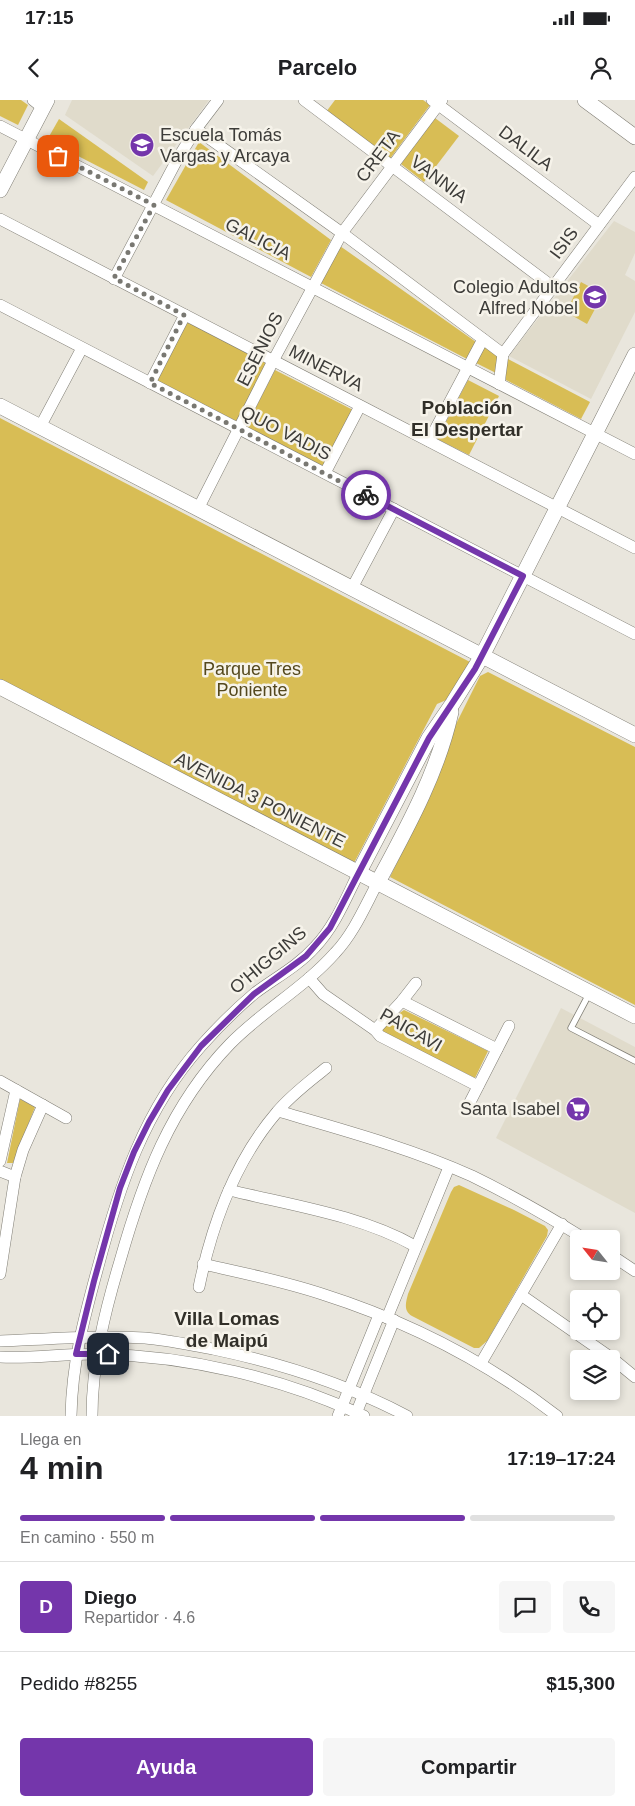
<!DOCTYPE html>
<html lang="es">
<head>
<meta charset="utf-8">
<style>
	:root { --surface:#fff; --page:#f6f6f6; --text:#202124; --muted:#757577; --line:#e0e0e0; --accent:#7436ab }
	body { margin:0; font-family:Helvetica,sans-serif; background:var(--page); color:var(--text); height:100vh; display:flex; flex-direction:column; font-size:19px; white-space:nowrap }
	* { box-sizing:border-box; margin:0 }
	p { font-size:16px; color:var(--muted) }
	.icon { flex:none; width:28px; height:28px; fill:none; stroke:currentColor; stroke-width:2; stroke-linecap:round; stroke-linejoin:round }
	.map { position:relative; height:1316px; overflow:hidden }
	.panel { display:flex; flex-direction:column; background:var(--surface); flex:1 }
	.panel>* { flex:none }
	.needle { width:32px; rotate:300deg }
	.buttons { position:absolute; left:570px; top:1130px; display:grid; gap:10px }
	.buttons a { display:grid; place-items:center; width:50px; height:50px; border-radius:5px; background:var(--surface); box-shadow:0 2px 8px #0003; font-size:25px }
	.pin { position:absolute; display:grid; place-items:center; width:42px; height:42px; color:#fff; margin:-21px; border-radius:10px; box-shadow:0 2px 8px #0006 }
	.courier { position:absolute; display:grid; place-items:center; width:50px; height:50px; margin:-25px; border:4px solid #7436ab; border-radius:50%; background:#fff; color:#222; box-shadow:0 1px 6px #0007 }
	.overview em { font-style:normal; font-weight:800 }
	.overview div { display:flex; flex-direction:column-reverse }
	.overview { display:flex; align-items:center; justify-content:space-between; height:85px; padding:0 20px }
	h1 { font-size:32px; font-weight:800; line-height:38px }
	.bar { display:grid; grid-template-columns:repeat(4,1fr); gap:8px 5px; align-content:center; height:60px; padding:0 20px }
	.bar i { height:6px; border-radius:4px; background:var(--line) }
	.bar .on { background:var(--accent) }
	.bar p { grid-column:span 4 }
	.line { display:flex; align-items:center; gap:12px; padding:0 20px; border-top:1px solid var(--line) }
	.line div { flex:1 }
	.round { display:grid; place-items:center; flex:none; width:52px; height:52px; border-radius:5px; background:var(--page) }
	.button { display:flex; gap:10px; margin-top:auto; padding:10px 20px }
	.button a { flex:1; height:58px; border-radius:5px; background:var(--accent); color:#fff; font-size:20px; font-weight:800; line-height:58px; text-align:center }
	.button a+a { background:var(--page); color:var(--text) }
	.status { display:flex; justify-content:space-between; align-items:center; height:35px; padding:0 25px; background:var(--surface); direction:ltr }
	.status svg { height:14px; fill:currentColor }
	header { display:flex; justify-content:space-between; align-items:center; height:65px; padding:0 20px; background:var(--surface); font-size:22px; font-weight:800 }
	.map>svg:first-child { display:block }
</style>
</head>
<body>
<div class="status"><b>17:15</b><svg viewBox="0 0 49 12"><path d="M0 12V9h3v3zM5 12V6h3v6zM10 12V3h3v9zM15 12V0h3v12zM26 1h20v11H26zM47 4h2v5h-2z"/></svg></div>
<header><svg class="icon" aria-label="back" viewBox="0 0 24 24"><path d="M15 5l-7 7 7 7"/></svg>Parcelo<svg class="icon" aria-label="person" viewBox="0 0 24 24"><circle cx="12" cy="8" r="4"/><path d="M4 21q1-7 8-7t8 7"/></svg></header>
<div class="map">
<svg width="635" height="1316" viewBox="0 0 635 1316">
	<rect width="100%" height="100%" fill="#e9e6dd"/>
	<g fill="#e0dbcb">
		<polygon points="72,0 209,0 153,76 65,15"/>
		<polygon points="614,121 635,132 635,153 625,175 635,181 635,212 591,299 509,256"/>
		<polygon points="561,908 635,947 635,1113 496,1038"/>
	</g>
	<g fill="#d8bd55">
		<polygon points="0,0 21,0 28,5 18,25 0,16"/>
		<polygon points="335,0 423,0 430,5 389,60 326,12"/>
		<polygon points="435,18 459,36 424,82 401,64"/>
		<polygon points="59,19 148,82 144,90 47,40"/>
		<polygon points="199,42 331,140 311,177 166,100"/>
		<polygon points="340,146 476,242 467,259 321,183"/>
		<polygon points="581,182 603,194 587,224 566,212"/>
		<polygon points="188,219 269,260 238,322 157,281"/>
		<polygon points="485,246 499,257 498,274 476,263"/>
		<polygon points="506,258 590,302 581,319 506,280"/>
		<polygon points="275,270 353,310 322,369 244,330"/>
		<polygon points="468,280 499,296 469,355 437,339"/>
		<polygon points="0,318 470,562 451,598 437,604 354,763 0,579"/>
		<polygon points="488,572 635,647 635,905 390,777 434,687 444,648 480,576"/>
		<polygon points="404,910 488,951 475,978 383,932 382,925"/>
		<polygon points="20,999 35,1007 13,1063 7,1063"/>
		<path d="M459,1085L514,1110L545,1126L548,1130L547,1136L487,1241L479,1248H474L412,1216C403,1211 406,1202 408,1194L451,1092L454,1087Z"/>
	</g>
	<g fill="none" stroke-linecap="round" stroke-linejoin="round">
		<defs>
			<polyline id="service" points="589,894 571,928 635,961"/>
			<g id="minor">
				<polyline points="33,0 43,8"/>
				<polyline points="304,0 553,187"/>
				<polyline points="432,0 599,125"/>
				<polyline points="0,26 635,354"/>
				<polyline points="196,29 342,133 503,254"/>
				<polyline points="0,119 635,448"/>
				<polyline points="114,179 178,58 196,29 218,0"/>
				<polyline points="0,205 635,534"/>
				<polyline points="503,254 635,77"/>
				<polyline points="150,283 185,215"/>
				<polyline points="499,284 503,254"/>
				<polyline points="40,327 82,248"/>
				<polyline points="429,341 483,239"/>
				<polyline points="325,373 360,306"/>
				<polyline points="198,409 273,261 342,133 442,0"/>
				<polyline points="352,488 394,409"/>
				<polyline points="309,878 323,894 375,930 380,936 478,986"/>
				<polyline points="402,901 497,949"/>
				<polyline points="375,930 402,901 416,883"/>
				<polyline points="0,981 66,1018"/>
				<polyline points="466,1010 509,926"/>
				<path d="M278,1011C343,1030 410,1048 472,1076C511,1095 548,1116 585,1139"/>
				<polyline points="0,1061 16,990"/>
				<polyline points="0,1071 15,1077"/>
				<path d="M229,1090C290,1105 360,1115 415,1146"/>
				<polyline points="611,1155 635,1171"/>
				<path d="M203,1164C243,1173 283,1181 322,1194C407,1221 486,1261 557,1316"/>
				<polyline points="0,1174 15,1077 23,1050 43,1005"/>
				<path d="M199,1187C212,1124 235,1061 277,1012C291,995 309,982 326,968"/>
				<polyline points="521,1195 613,1259 635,1277"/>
				<polyline points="387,1218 449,1067"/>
				<path d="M0,1241C48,1239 97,1235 145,1238C168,1240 190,1245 213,1249C280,1263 346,1284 407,1316"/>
				<path d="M0,1257C33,1259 66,1253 99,1254C189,1256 283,1278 364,1316"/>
				<polyline points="481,1263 562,1124"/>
				<path d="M71,1316C72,1263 84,1218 98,1167C119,1087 144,1010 201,946C217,928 236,909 255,893C275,878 298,866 315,847C335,826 346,798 359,772"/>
				<path d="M92,1316C92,1263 105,1211 120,1161C143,1080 170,1006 230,944C262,911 304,888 335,853C354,833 365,806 378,782"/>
				<polyline points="338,1316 379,1215"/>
				<polyline points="355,1316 394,1220"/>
			</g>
			<g id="tertiary">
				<polyline points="585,0 635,37"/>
				<polyline points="0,90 47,0"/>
				<polyline points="0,306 635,635"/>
				<polyline points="0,587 635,916"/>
				<polyline points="359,772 429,638 453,603 482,556 635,255"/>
				<path d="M378,782C407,728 438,672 451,612"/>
			</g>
		</defs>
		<use href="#service" stroke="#807e75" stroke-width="7"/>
		<use href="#minor" stroke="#807e75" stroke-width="12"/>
		<use href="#tertiary" stroke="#807e75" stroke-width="16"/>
		<use href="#service" stroke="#fff" stroke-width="5.5"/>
		<use href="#minor" stroke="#fff" stroke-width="11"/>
		<use href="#tertiary" stroke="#fff" stroke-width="15"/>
	</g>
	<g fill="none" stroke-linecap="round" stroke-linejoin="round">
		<polyline stroke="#797872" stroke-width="5" stroke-dasharray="0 9" points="58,56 154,105 114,178 184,215 150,283 366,395"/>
		<polyline stroke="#7436ab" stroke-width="6" points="108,1254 76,1254 94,1181 120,1088 134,1052 149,1022 168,990 201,946 254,894 306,856 330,828 429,638 475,569 523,476 366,395"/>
	</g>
	<defs>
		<symbol id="school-disc" viewBox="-11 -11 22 22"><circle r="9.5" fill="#7436ab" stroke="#f6f3ea"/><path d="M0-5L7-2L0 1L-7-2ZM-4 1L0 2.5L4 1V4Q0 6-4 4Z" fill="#fff"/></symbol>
		<symbol id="supermarket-disc" viewBox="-11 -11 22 22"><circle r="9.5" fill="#7436ab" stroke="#f6f3ea"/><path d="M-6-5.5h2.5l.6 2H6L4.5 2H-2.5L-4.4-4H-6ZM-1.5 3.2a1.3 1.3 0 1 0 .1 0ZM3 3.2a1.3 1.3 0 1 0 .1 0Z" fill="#fff"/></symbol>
	</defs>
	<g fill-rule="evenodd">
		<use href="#school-disc" x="128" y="31" width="28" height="28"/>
		<use href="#school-disc" x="581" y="183" width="28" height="28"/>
		<use href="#supermarket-disc" x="564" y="995" width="28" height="28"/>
	</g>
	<g text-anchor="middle" stroke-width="5" stroke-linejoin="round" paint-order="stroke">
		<g font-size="18" fill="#3d3c39" stroke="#f6f3ea" text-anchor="end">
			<text x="160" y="41" text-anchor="start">Escuela Tomás<tspan x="160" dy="21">Vargas y Arcaya</tspan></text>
			<text x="578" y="193">Colegio Adultos<tspan x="578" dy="21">Alfred Nobel</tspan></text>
			<text x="560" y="1015">Santa Isabel</text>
		</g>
		<g font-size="18" fill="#3d3c39" stroke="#f6f3ea">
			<text transform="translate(526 48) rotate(37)" y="6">DALILA</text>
			<text transform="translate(378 56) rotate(-53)" y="6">CRETA</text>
			<text transform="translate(439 79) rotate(37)" y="6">VANNIA</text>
			<text transform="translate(258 139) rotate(27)" y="6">GALICIA</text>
			<text transform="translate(564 143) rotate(-53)" y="6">ISIS</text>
			<text transform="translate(260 249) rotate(-63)" y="6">ESENIOS</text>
			<text transform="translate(326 268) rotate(27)" y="6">MINERVA</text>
			<text transform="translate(286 333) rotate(27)" y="6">QUO VADIS</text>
			<text transform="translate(260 700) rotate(27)" y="6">AVENIDA 3 PONIENTE</text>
			<text transform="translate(268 860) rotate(-40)" y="6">O'HIGGINS</text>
			<text transform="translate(411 930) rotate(30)" y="6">PAICAVI</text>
		</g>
		<g font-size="18" fill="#54481d" stroke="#f6f3ea">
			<text x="252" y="575">Parque Tres<tspan x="252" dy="21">Poniente</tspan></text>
		</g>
		<g font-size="19" font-weight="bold" fill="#312f28" stroke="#f6f3ea">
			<text x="467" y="314">Población<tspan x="467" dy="22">El Despertar</tspan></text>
			<text x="227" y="1225">Villa Lomas<tspan x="227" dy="22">de Maipú</tspan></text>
		</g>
	</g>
</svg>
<div class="buttons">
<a><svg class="needle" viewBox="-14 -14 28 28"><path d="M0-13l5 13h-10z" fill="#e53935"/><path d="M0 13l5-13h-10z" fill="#757577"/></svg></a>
<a><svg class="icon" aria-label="locate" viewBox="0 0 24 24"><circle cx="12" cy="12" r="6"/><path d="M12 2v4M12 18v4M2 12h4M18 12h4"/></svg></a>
<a><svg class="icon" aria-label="layers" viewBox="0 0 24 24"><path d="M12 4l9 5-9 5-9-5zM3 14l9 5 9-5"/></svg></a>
</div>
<div class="pin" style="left:58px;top:56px;background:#ea580c"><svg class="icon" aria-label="bag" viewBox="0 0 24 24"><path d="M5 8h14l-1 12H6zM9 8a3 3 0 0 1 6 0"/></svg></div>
<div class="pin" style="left:108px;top:1254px;background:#1f2937"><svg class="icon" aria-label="home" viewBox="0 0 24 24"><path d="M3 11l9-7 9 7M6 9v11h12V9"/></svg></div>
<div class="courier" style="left:366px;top:395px"><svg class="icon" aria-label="bike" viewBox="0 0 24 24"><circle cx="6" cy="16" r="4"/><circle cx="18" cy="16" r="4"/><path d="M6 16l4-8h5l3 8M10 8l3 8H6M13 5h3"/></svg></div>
</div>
<section class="panel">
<div class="overview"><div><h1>4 min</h1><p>Llega en</p></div><em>17:19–17:24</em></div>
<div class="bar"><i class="on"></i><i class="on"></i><i class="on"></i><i></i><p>En camino · 550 m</p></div>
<div class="line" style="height:90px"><b class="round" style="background:var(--accent);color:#fff">D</b><div><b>Diego</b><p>Repartidor · 4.6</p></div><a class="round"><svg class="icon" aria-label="chat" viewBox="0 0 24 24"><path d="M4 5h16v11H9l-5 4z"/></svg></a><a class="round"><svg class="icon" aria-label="phone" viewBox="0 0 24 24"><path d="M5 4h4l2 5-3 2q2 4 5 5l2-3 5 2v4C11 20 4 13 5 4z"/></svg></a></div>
<div class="line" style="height:65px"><div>Pedido #8255</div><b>$15,300</b></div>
<div class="button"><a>Ayuda</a><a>Compartir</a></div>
</section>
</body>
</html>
